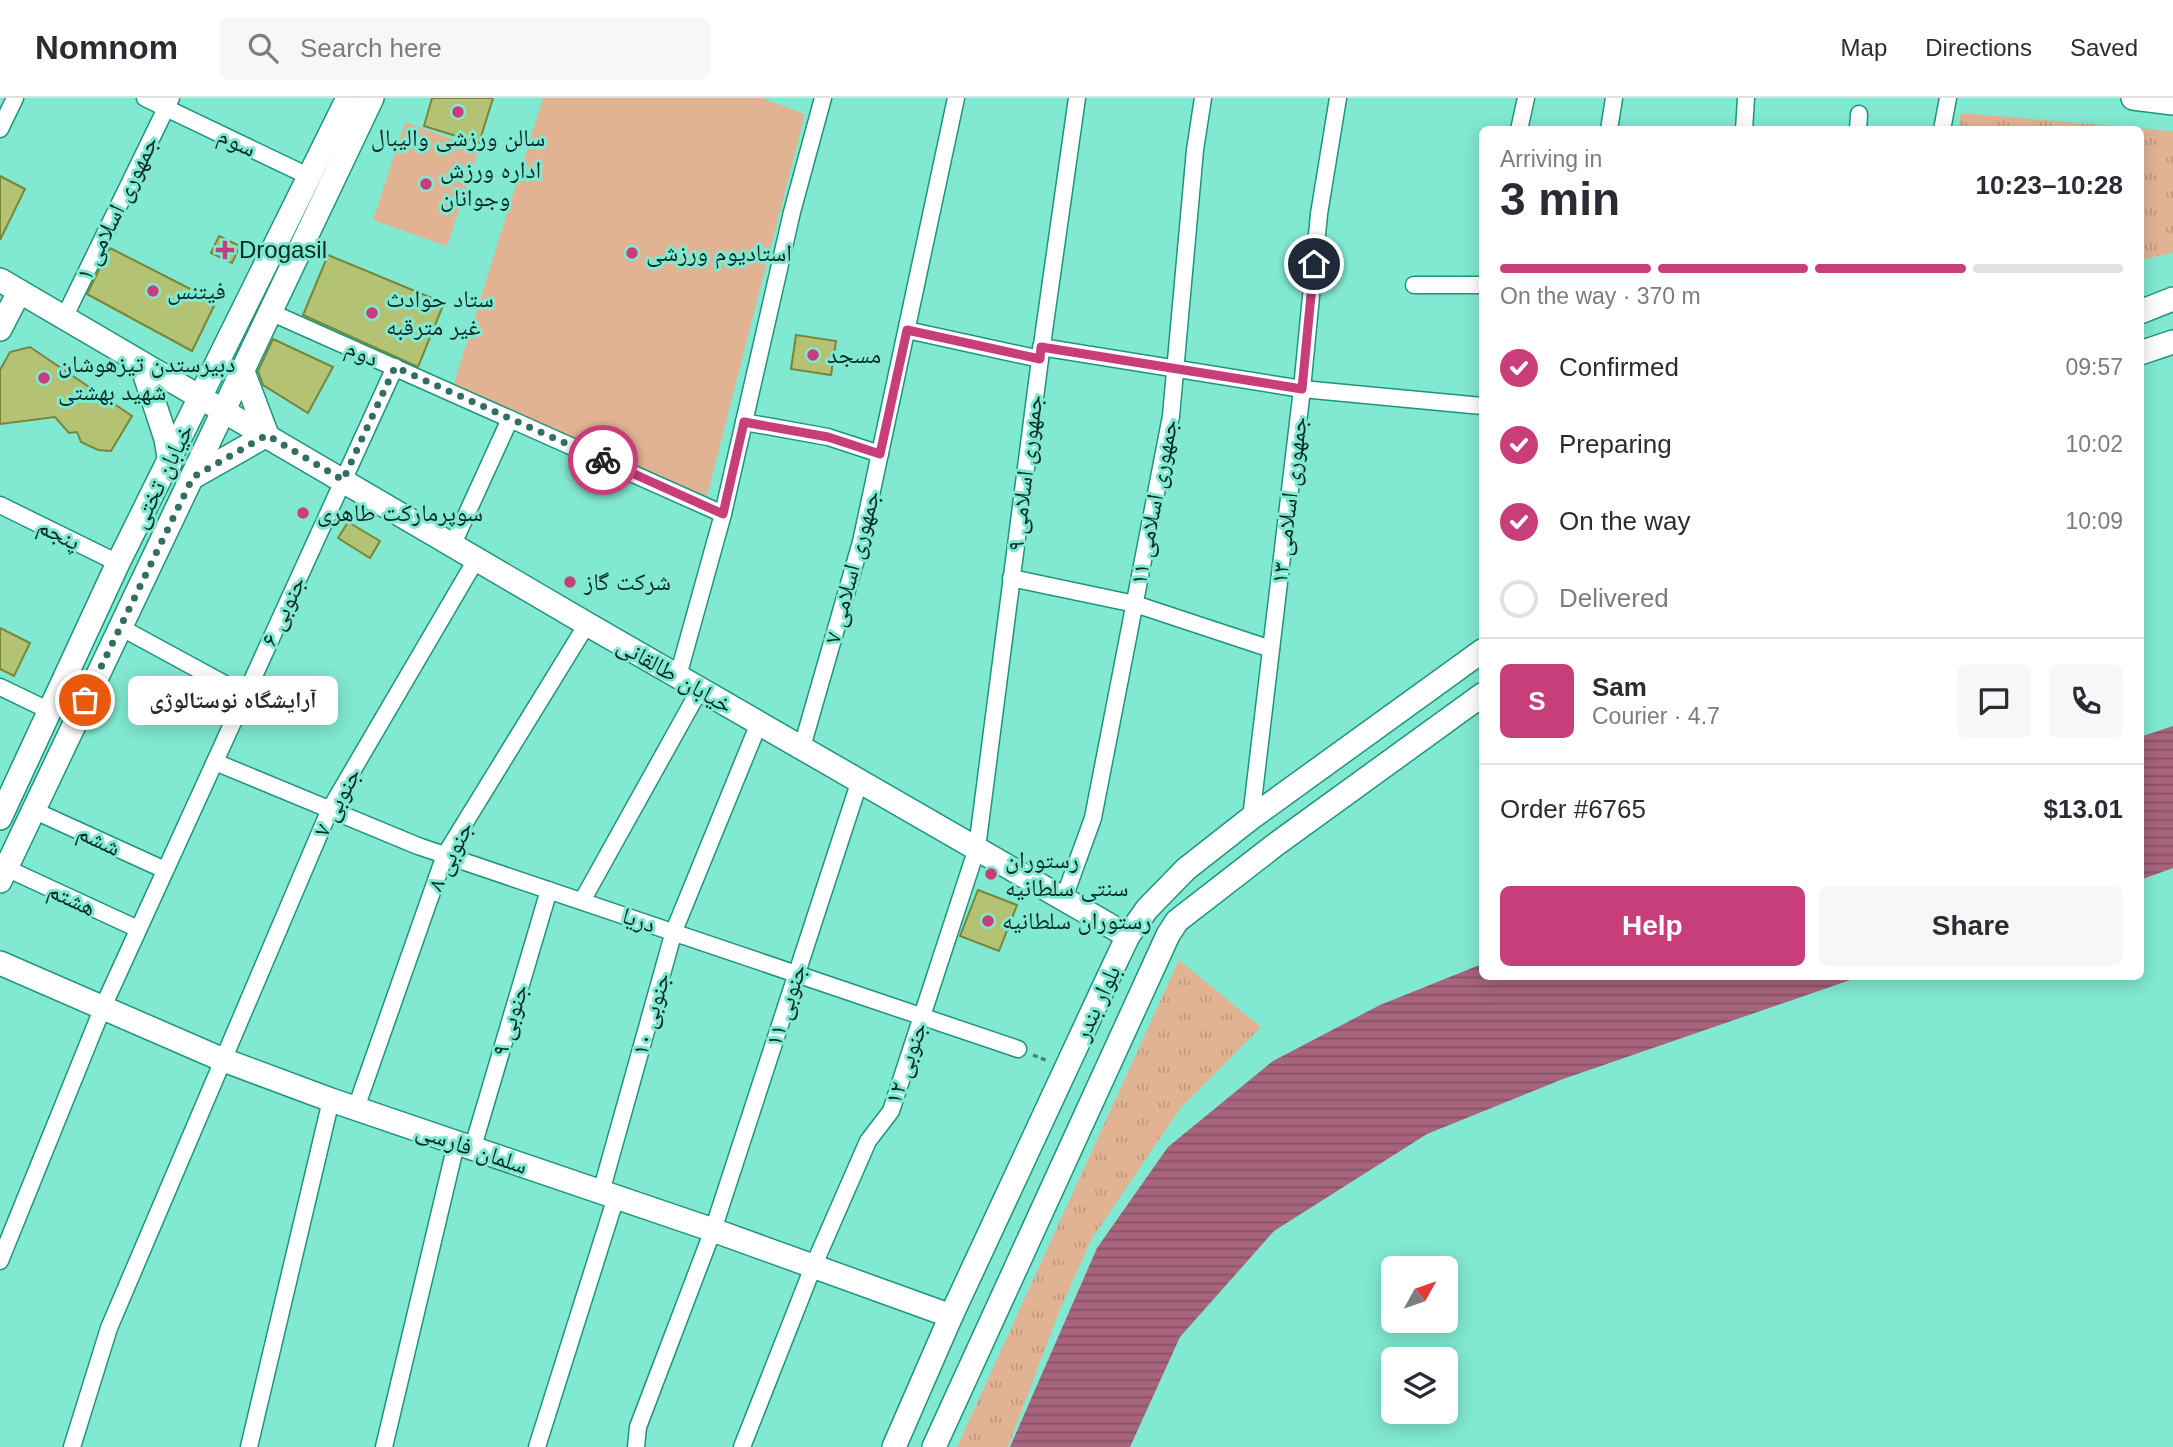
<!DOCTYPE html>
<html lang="en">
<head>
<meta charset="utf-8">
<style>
	:root { --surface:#fff; --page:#f7f7f7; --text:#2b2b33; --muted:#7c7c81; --line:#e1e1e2; --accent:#c73e7b }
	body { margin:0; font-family:Arial,"Noto Naskh Arabic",sans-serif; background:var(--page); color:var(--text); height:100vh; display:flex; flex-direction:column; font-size:26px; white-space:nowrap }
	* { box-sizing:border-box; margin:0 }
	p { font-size:23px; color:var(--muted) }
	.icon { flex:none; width:38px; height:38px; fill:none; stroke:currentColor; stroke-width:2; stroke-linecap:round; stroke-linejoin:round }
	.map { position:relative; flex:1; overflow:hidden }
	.sheet { position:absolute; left:1479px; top:28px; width:665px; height:854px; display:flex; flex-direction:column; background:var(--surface); border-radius:10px; box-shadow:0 4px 18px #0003 }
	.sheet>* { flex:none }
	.needle { width:46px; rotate:50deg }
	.tools { position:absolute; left:1381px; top:1158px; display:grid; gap:14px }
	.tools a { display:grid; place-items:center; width:77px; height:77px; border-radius:10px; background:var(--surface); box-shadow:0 4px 18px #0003; font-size:35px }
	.pin { position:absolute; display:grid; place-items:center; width:60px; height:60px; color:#fff; margin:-30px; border:4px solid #fff; border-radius:50%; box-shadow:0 2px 7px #0007 }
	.courier { position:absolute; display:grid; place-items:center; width:70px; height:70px; margin:-35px; border:5px solid #c73e7b; border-radius:50%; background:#fff; color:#222; box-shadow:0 2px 9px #0007 }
	.bubble { position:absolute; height:49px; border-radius:10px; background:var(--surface); box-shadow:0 4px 18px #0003; font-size:23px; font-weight:700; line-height:49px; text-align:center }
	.headline em { font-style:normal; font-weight:700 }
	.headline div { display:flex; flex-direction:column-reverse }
	.headline { display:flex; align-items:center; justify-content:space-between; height:119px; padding:0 21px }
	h1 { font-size:46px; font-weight:700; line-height:52px }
	.bar { display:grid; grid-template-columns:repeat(4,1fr); gap:10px 7px; align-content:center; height:84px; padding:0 21px }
	.bar i { height:9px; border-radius:5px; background:var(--line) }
	.bar .current { background:var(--accent) }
	.bar p { grid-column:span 4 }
	.line { display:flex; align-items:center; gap:18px; padding:0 21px; border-top:2px solid var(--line) }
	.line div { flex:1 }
	.round { display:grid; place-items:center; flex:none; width:74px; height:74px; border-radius:10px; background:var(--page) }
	ol { padding:0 21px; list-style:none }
	li { display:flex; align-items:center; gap:21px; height:77px }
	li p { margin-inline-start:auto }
	li .icon { padding:7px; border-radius:50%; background:var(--accent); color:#fff; stroke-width:4 }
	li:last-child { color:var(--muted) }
	li i { width:38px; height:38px; border:4px solid var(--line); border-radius:50% }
	.cta { display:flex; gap:14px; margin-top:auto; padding:14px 21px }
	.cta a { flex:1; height:80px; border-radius:10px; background:var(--accent); color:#fff; font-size:28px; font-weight:700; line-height:80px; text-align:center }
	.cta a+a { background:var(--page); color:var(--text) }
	header { display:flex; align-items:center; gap:42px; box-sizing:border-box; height:98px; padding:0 35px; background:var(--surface); border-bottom:2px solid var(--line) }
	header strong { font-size:33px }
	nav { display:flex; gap:38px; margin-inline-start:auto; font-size:24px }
	.search { width:490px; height:63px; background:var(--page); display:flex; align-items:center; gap:18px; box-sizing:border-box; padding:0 24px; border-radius:10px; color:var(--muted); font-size:26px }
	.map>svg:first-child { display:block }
</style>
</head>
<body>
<header>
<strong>Nomnom</strong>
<div class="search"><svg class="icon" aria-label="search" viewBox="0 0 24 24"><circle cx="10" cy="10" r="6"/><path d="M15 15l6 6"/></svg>Search here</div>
<nav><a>Map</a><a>Directions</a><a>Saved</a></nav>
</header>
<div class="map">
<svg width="2173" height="1349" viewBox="0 0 2173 1349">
	<defs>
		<pattern id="grass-tufts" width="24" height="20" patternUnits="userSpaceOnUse" patternTransform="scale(1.75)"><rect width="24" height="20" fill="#e1b393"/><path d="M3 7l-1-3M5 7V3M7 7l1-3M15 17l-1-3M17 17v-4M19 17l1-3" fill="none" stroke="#c09a7f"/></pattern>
		<pattern id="water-rules" width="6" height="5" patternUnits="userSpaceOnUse" patternTransform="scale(1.75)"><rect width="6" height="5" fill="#a7647c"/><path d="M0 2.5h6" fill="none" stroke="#865365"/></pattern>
	</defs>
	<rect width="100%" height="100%" fill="#81e9d1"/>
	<g fill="url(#grass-tufts)">
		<polygon points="1961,15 2173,33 2173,155 2140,162 2140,32 1959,31"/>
		<polygon points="1179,862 1261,929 1179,1012 1091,1142 1059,1214 1008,1349 957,1349"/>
	</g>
	<g fill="#e1b393">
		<polygon points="543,0 762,0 805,16 707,398 451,295"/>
		<polygon points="405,24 479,51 447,148 373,122"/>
	</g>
	<g fill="url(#water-rules)">
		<polygon points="2173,628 2173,770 2140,782 2140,639"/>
		<polygon points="1482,866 1482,878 1859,879 1563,981 1427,1036 1274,1133 1180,1239 1130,1349 1010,1349 1097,1150 1168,1049 1273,963 1380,907"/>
	</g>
	<g fill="#b4c273" stroke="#7a8637" stroke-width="2">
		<polygon points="432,0 493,0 479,45 424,28"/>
		<polygon points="0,78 25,91 0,142"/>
		<polygon points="219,138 240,148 232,165 211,155"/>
		<polygon points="110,150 216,204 192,253 87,196"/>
		<polygon points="328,157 444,205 418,269 303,217"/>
		<polygon points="796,237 836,243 831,277 791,271"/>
		<polygon points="273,241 333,269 308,315 263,287 258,273"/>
		<polygon points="30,249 132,318 111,353 98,352 81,344 77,334 69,335 55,319 0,326 0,272 10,254"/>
		<polygon points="348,424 380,443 370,460 338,440"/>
		<polygon points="0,530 30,545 14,578 0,571"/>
		<polygon points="978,792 1017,807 999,853 960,838"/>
	</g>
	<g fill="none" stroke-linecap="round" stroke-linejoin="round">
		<defs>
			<g id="street">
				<polyline points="145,0 308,78"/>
				<polyline points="0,31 15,0"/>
				<polyline points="1519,32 1526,0"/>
				<polyline points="1609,32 1614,0"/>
				<polyline points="1744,32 1746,0"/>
				<polyline points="1858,32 1859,16"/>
				<polyline points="1942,32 1948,0"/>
				<polyline points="1414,187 1482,187"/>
				<polyline points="270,214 723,416"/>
				<polyline points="64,220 171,0"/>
				<polyline points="907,232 1040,261"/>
				<polyline points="1041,249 1302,291 1482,308"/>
				<polyline points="744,324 828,339 880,356"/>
				<polyline points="0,407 118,465"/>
				<polyline points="453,446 510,321"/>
				<polyline points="1011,480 1135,506 1271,551"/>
				<polyline points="120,529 245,597"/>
				<polyline points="678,578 723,416 792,114 823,0"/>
				<polyline points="0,589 50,613"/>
				<polyline points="802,649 861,444 956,0"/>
				<polyline points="215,664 418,748 1018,951"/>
				<polyline points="33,712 165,772"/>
				<polyline points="1251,720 1302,291 1319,116 1338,0"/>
				<polyline points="6,770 138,831"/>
				<polyline points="1064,800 1093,720 1171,318 1195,52 1203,0"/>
				<polyline points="582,803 700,591"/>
				<polyline points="356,1010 445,757 587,526"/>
				<polyline points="472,1052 549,792"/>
				<polyline points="601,1094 674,833 759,625"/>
				<polyline points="0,1163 103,909 395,269"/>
				<polyline points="72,1349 109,1230 330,711 477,460"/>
				<polyline points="249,1349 331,1002"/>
				<polyline points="384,1349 456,1046"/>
				<polyline points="537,1349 616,1099"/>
				<polyline points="636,1349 638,1329 713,1132 860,682"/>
				<polyline points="742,1349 813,1169 868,1043 891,1013 977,750 1040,261 1077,0"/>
			</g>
			<g id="secondary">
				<polyline points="2133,0 2173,5"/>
				<polyline points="0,182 587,526 1128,838"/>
				<polyline points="2140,214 2173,201"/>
				<polyline points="0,231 19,194"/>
				<polyline points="2140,255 2173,244"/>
				<polyline points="141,265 166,341 170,365"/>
				<polyline points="193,379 267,337 242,271"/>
				<polyline points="0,720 118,465 348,0"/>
				<polyline points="0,783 372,0"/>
				<polyline points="0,865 221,961 331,1002 713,1132 951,1218"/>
				<polyline points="894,1349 951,1218 1109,878 1128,838 1147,811 1186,771 1251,720 1482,553"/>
				<polyline points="934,1349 1168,837 1177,823 1275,747 1482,597"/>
			</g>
		</defs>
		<use href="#street" stroke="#1e947e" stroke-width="19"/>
		<use href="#secondary" stroke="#1e947e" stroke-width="26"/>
		<polyline stroke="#418576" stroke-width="3.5" stroke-dasharray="5 3.5" stroke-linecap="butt" points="1033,957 1048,963"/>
		<use href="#street" stroke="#fff" stroke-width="16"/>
		<use href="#secondary" stroke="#fff" stroke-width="23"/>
	</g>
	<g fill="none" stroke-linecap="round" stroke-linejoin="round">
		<polyline stroke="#326e61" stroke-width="7" stroke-dasharray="0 12.6" points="85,602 193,379 267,337 343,382 395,269 603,362"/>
		<polyline stroke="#c73e7b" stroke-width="9" points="603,362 723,416 744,324 828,339 880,356 907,232 1040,261 1041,249 1302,291 1314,166"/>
	</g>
	<g fill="#c73e7b" stroke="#81e9d1" stroke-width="2.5">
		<circle cx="458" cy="14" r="7"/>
		<circle cx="426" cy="86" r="7"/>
		<path d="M221.5 141.5h7v7h7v7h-7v7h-7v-7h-7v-7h7z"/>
		<circle cx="632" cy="155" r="7"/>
		<circle cx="153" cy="193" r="7"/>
		<circle cx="372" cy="215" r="7"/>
		<circle cx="813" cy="257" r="7"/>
		<circle cx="44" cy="280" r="7"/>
		<circle cx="303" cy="415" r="7"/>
		<circle cx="570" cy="484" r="7"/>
		<circle cx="991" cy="776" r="7"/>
		<circle cx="988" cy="823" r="7"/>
	</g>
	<g text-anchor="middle" stroke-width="6" stroke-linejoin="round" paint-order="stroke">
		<g font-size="24" fill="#082b24" stroke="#81e9d1" text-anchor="start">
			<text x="458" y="48" text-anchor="middle">سالن ورزشی والیبال</text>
			<text x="440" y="80">اداره ورزش<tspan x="440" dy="28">وجوانان</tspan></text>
			<text x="239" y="160">Drogasil</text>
			<text x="646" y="163">استادیوم ورزشی</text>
			<text x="167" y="201">فیتنس</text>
			<text x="386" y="209">ستاد حوادث<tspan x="386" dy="28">غیر مترقبه</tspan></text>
			<text x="827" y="265">مسجد</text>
			<text x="58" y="274">دبیرستدن تیزهوشان<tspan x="58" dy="28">شهید بهشتی</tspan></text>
			<text x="317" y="423">سوپرمارکت طاهری</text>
			<text x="584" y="492">شرکت گاز</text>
			<text x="1005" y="770">رستوران<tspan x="1005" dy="28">سنتی سلطانیه</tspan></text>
			<text x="1002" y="831">رستوران سلطانیه</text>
		</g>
		<g font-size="24" fill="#082b24" stroke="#81e9d1">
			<text transform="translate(237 44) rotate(25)" y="8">سوم</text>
			<text transform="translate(117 110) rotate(-64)" y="8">جمهوری اسلامی ۱</text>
			<text transform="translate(362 255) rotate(24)" y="8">دوم</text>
			<text transform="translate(1025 375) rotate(-83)" y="8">جمهوری اسلامی ۹</text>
			<text transform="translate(162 378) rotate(-64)" y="8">خیابان تختی</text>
			<text transform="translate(1289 402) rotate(-83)" y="8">جمهوری اسلامی ۱۳</text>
			<text transform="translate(1154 404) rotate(-79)" y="8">جمهوری اسلامی ۱۱</text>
			<text transform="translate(59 436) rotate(26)" y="8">پنجم</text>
			<text transform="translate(852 469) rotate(-75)" y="8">جمهوری اسلامی ۷</text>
			<text transform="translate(283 513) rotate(-65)" y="8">۶ جنوبی</text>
			<text transform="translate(675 577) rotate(30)" y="8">خیابان طالقانی</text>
			<text transform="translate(337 704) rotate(-62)" y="8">۷ جنوبی</text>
			<text transform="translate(99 742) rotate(25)" y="8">ششم</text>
			<text transform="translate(450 758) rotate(-64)" y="8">۸ جنوبی</text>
			<text transform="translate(72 801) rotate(25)" y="8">هشتم</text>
			<text transform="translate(639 822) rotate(19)" y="8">دریا</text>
			<text transform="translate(1097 905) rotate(-65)" y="8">بلوار بندر</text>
			<text transform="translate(786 907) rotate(-72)" y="8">۱۱ جنوبی</text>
			<text transform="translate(651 916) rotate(-74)" y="8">۱۰ جنوبی</text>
			<text transform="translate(510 922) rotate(-73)" y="8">۹ جنوبی</text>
			<text transform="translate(906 965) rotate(-71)" y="8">۱۲ جنوبی</text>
			<text transform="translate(472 1050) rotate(19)" y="8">سلمان فارسی</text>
		</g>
	</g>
</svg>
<div class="tools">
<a><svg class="needle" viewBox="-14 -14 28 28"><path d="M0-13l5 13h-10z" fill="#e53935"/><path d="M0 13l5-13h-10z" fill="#7c7c81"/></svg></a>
<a><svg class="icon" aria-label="layers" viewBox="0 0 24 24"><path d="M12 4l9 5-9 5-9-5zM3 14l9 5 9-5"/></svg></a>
</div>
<div class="pin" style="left:85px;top:602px;background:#ea580c"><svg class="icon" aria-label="bag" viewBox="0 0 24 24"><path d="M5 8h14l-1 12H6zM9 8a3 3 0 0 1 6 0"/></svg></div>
<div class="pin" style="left:1314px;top:166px;background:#1f2937"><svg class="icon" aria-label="home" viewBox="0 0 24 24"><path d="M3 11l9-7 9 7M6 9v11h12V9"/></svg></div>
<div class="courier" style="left:603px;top:362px"><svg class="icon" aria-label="bike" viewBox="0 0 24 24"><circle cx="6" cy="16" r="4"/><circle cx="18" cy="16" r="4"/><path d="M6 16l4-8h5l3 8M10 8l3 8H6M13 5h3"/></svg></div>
<div class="bubble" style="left:128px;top:578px;width:210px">آرایشگاه نوستالوژی</div>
<section class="sheet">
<div class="headline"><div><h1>3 min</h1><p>Arriving in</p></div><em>10:23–10:28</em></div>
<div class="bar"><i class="current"></i><i class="current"></i><i class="current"></i><i></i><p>On the way · 370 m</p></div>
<ol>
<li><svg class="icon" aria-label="check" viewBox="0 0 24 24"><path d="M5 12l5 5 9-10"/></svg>Confirmed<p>09:57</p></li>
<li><svg class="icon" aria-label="check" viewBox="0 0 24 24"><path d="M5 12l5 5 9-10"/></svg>Preparing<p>10:02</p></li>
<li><svg class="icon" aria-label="check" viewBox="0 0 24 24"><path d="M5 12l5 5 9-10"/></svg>On the way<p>10:09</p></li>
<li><i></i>Delivered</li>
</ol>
<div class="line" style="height:126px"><b class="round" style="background:var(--accent);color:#fff">S</b><div><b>Sam</b><p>Courier · 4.7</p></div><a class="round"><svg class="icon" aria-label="chat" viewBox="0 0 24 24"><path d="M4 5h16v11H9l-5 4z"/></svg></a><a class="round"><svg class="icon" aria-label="phone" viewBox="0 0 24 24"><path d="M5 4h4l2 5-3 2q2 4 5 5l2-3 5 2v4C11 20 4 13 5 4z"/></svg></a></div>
<div class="line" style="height:91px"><div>Order #6765</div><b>$13.01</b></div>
<div class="cta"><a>Help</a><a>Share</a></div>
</section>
</div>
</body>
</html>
